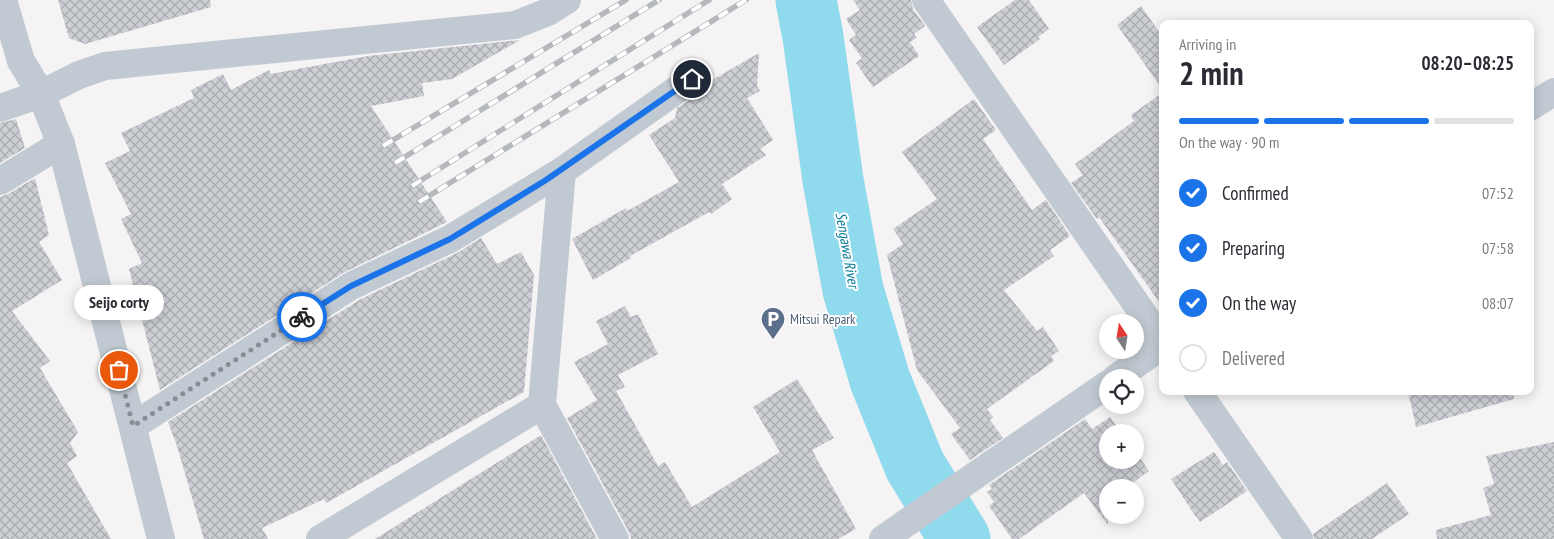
<!DOCTYPE html>
<html lang="en">
<head>
<meta charset="utf-8">
<style>
	:root { --surface:#fff; --page:#f2f2f3; --text:#2b2b33; --muted:#7c7c81; --line:#e1e1e2; --accent:#1a73e8 }
	body { margin:0; font-family:"PT Sans Narrow",sans-serif; background:var(--page); color:var(--text); height:100vh; display:flex; flex-direction:column; font-size:19px; white-space:nowrap }
	* { box-sizing:border-box; margin:0 }
	p { font-size:16px; color:var(--muted) }
	.icon { flex:none; width:28px; height:28px; fill:none; stroke:currentColor; stroke-width:2; stroke-linecap:round; stroke-linejoin:round }
	.map { position:relative; flex:1; overflow:hidden }
	.panel { position:absolute; left:1159px; top:20px; width:375px; height:375px; display:flex; flex-direction:column; background:var(--surface); border-radius:10px; box-shadow:0 2px 12px #0003 }
	.panel>* { flex:none }
	.needle { width:32px; rotate:348deg }
	.tools { position:absolute; left:1099px; top:314px; display:grid; gap:10px }
	.tools a { display:grid; place-items:center; width:45px; height:45px; border-radius:50%; background:var(--surface); box-shadow:0 2px 12px #0003; font-size:25px }
	.pin { position:absolute; display:grid; place-items:center; width:42px; height:42px; color:#fff; margin:-21px; border:2px solid #fff; border-radius:50%; box-shadow:0 1px 5px #0007 }
	.courier { position:absolute; display:grid; place-items:center; width:50px; height:50px; margin:-25px; border:4px solid #1a73e8; border-radius:50%; background:#fff; color:#222; box-shadow:0 1px 6px #0007 }
	.bubble { position:absolute; height:35px; border-radius:18px; background:var(--surface); box-shadow:0 2px 12px #0003; font-size:16px; font-weight:800; line-height:35px; text-align:center }
	.overview em { font-style:normal; font-weight:800 }
	.overview div { display:flex; flex-direction:column-reverse }
	.overview { display:flex; align-items:center; justify-content:space-between; height:85px; padding:0 20px }
	h1 { font-size:32px; font-weight:800; line-height:38px }
	.bar { display:grid; grid-template-columns:repeat(4,1fr); gap:8px 5px; align-content:center; height:60px; padding:0 20px }
	.bar i { height:6px; border-radius:4px; background:var(--line) }
	.bar .on { background:var(--accent) }
	.bar p { grid-column:span 4 }
	ol { padding:0 20px; list-style:none }
	li { display:flex; align-items:center; gap:15px; height:55px }
	li p { margin-inline-start:auto }
	li .icon { padding:5px; border-radius:50%; background:var(--accent); color:#fff; stroke-width:4 }
	li:last-child { color:var(--muted) }
	li i { width:28px; height:28px; border:2px solid var(--line); border-radius:50% }
	.map>svg:first-child { display:block }
</style>
</head>
<body>
<div class="map">
<svg width="1554" height="539" viewBox="0 0 1554 539">
	<defs>
		<pattern id="building-cross-hatch" width="8" height="8" patternUnits="userSpaceOnUse" patternTransform="scale(1.25)"><rect width="8" height="8" fill="#cdcfd5"/><path d="M0 0l8 8M0 8l8-8" fill="none" stroke="#a8abb0"/></pattern>
	</defs>
	<rect width="100%" height="100%" fill="#f5f3f3"/>
	<g fill="none" stroke-linecap="round" stroke-linejoin="round">
		<polyline stroke="#90daee" stroke-width="61" points="806,0 813,37 833,180 853,290 880,380 915,466 960,539"/>
	</g>
	<g fill="url(#building-cross-hatch)">
		<polygon points="58,0 210,0 211,7 85,44 69,38"/>
		<polygon points="853,0 911,0 913,9 925,26 914,34 917,38 910,42 919,56 873,87 856,63 862,58 849,40 856,35 846,19 860,10"/>
		<polygon points="1015,0 1029,0 1049,29 1038,37 1040,39 1004,65 977,27"/>
		<polygon points="1141,6 1162,36 1162,89 1117,25"/>
		<polygon points="520,40 452,79 422,83 424,96 371,106 447,222 343,273 160,390 129,269 142,263 121,219 131,214 105,163 130,151 121,133 194,98 191,90 223,74 231,90 269,70 271,74 368,56"/>
		<polygon points="759,53 757,86 760,91 747,98 773,140 760,149 766,155 722,184 732,199 711,214 709,212 630,256 631,258 593,280 572,239 626,208 627,211 679,182 649,135 675,118 677,108 701,92 707,83"/>
		<polygon points="1162,93 1162,306 1099,217 1097,219 1071,183 1083,175 1075,164 1134,121 1131,115"/>
		<polygon points="974,99 996,130 983,139 1032,210 1046,200 1070,236 1050,250 1054,256 1004,290 1037,331 1043,327 1059,351 1051,356 1054,361 987,409 993,417 990,420 1003,438 970,460 951,434 960,428 917,370 887,255 903,244 893,229 937,199 902,152"/>
		<polygon points="16,119 25,148 0,163 0,123"/>
		<polygon points="35,178 49,235 39,242 62,280 12,311 50,361 40,368 78,432 70,443 77,456 67,463 111,539 0,539 0,197 8,194"/>
		<polygon points="481,238 497,264 521,252 534,275 524,392 326,503 324,499 262,528 268,539 204,539 177,446 168,422 359,300 457,253"/>
		<polygon points="625,306 631,317 638,314 658,354 618,375 625,387 616,391 658,466 665,462 692,507 780,452 753,407 797,379 834,438 812,450 856,529 838,539 631,539 629,532 567,418 597,400 574,362 608,344 596,321"/>
		<polygon points="1408,391 1513,391 1514,399 1416,427"/>
		<polygon points="1110,417 1121,432 1108,432 1108,460 1135,460 1135,451 1149,471 1126,488 1108,488 1108,525 1084,493 1019,539 1012,539 989,506 994,502 987,492 992,489 989,485 1085,419 1092,429"/>
		<polygon points="541,435 597,539 375,539"/>
		<polygon points="1554,442 1554,539 1437,539 1436,530 1491,515 1483,488 1494,484 1486,456"/>
		<polygon points="1214,452 1223,465 1227,462 1247,491 1200,522 1197,517 1196,517 1171,479"/>
		<polygon points="1387,483 1409,514 1372,539 1314,539 1313,534"/>
	</g>
	<g fill="none" stroke-linecap="round" stroke-linejoin="round">
		<g stroke="#c1cad2" stroke-width="28">
			<polyline points="3,0 21,61 41,94 61,144 161,539"/>
			<polyline points="926,0 1162,341"/>
			<polyline points="1530,107 1554,92"/>
			<polyline points="0,108 41,94 79,75 105,66 515,25 548,12 567,0"/>
			<polyline points="562,171 542,405 615,539"/>
			<polyline points="0,181 61,144"/>
			<polyline points="1116,378 1162,346"/>
			<polyline points="1197,391 1299,539"/>
			<polyline points="133,426 351,286 450,239 562,171 692,79"/>
			<polyline points="320,539 542,405"/>
			<polyline points="883,539 1108,384"/>
		</g>
		<defs>
			<g id="rail">
				<polyline points="383,146 626,0"/>
				<polyline points="395,163 659,0"/>
				<polyline points="412,186 709,0"/>
				<polyline points="419,202 746,0"/>
			</g>
		</defs>
		<use href="#rail" stroke="#b5b8bd" stroke-width="5.5"/>
		<use href="#rail" stroke="#fff" stroke-width="4" stroke-dasharray="11" stroke-linecap="butt"/>
	</g>
	<g fill="none" stroke-linecap="round" stroke-linejoin="round">
		<polyline stroke="#868d94" stroke-width="5" stroke-dasharray="0 9" points="119,370 133,426 302,317"/>
		<polyline stroke="#1a73e8" stroke-width="6" points="302,317 351,286 450,239 546,180 692,79"/>
	</g>
	<defs>
		<symbol id="parking-pin" viewBox="-11 -11 22 30"><path d="M0 17L-7.5 6A9.5 9.5 0 1 1 7.5 6Z" fill="#5c6f8a" stroke="#fff"/><path d="M-3.5-5.5H1a3.5 3.5 0 0 1 0 7H-1V5.5H-3.5ZM-1-3.4V-.6H.8a1.4 1.4 0 0 0 0-2.8Z" fill="#fff"/></symbol>
	</defs>
	<g fill-rule="evenodd">
		<use href="#parking-pin" x="759" y="305" width="28" height="38"/>
	</g>
	<g text-anchor="middle" stroke-width="4" stroke-linejoin="round" paint-order="stroke">
		<g font-size="14" fill="#4e5e75" stroke="#fff" text-anchor="start">
			<text x="790" y="324">Mitsui Repark</text>
		</g>
		<g font-size="15" font-style="italic" fill="#0c7c9b" stroke="#fff">
			<text transform="translate(847 250) rotate(80)" y="5">Sengawa River</text>
		</g>
	</g>
</svg>
<div class="tools">
<a><svg class="needle" viewBox="-14 -14 28 28"><path d="M0-13l5 13h-10z" fill="#e53935"/><path d="M0 13l5-13h-10z" fill="#7c7c81"/></svg></a>
<a><svg class="icon" aria-label="locate" viewBox="0 0 24 24"><circle cx="12" cy="12" r="6"/><path d="M12 2v4M12 18v4M2 12h4M18 12h4"/></svg></a>
<a>+</a>
<a>−</a>
</div>
<div class="pin" style="left:119px;top:370px;background:#ea580c"><svg class="icon" aria-label="bag" viewBox="0 0 24 24"><path d="M5 8h14l-1 12H6zM9 8a3 3 0 0 1 6 0"/></svg></div>
<div class="pin" style="left:692px;top:79px;background:#1f2937"><svg class="icon" aria-label="home" viewBox="0 0 24 24"><path d="M3 11l9-7 9 7M6 9v11h12V9"/></svg></div>
<div class="courier" style="left:302px;top:317px"><svg class="icon" aria-label="bike" viewBox="0 0 24 24"><circle cx="6" cy="16" r="4"/><circle cx="18" cy="16" r="4"/><path d="M6 16l4-8h5l3 8M10 8l3 8H6M13 5h3"/></svg></div>
<div class="bubble" style="left:74px;top:285px;width:90px">Seijo corty</div>
<section class="panel">
<div class="overview"><div><h1>2 min</h1><p>Arriving in</p></div><em>08:20–08:25</em></div>
<div class="bar"><i class="on"></i><i class="on"></i><i class="on"></i><i></i><p>On the way · 90 m</p></div>
<ol>
<li><svg class="icon" aria-label="check" viewBox="0 0 24 24"><path d="M5 12l5 5 9-10"/></svg>Confirmed<p>07:52</p></li>
<li><svg class="icon" aria-label="check" viewBox="0 0 24 24"><path d="M5 12l5 5 9-10"/></svg>Preparing<p>07:58</p></li>
<li><svg class="icon" aria-label="check" viewBox="0 0 24 24"><path d="M5 12l5 5 9-10"/></svg>On the way<p>08:07</p></li>
<li><i></i>Delivered</li>
</ol>
</section>
</div>
</body>
</html>
